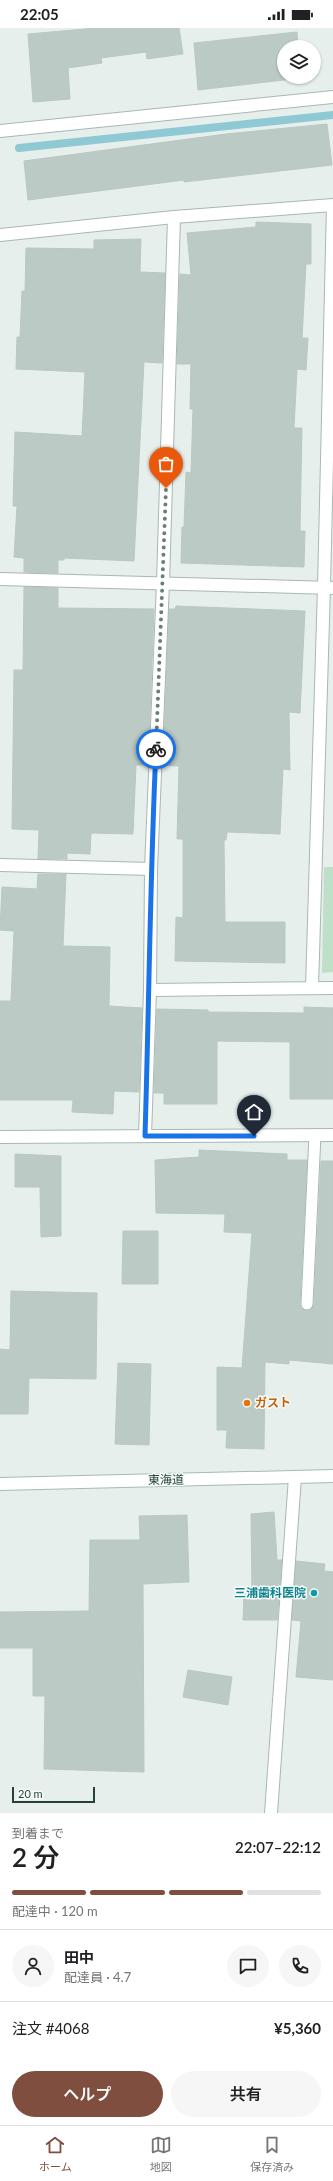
<!DOCTYPE html>
<html lang="ja">
<head>
<meta charset="utf-8">
<style>
	:root { --surface:#fff; --page:#f6f6f6; --text:#202124; --muted:#757577; --line:#e0e0e0; --accent:#7f4e3f }
	body { margin:0; font-family:Lato,"Noto Sans JP",sans-serif; background:var(--page); color:var(--text); height:100vh; display:flex; flex-direction:column; font-size:15px; white-space:nowrap }
	* { box-sizing:border-box; margin:0 }
	p { font-size:13px; color:var(--muted) }
	.icon { flex:none; width:22px; height:22px; fill:none; stroke:currentColor; stroke-width:2; stroke-linecap:round; stroke-linejoin:round }
	.map { position:relative; height:1785px; overflow:hidden }
	.sheet { display:flex; flex-direction:column; background:var(--surface); flex:1 }
	.sheet>* { flex:none }
	.buttons { position:absolute; left:277px; top:12px; display:grid; gap:8px }
	.buttons a { display:grid; place-items:center; width:44px; height:44px; border-radius:50%; background:var(--surface); box-shadow:0 1px 3px #0004; font-size:20px }
	.scale { position:absolute; left:12px; bottom:10px; width:83px; box-sizing:border-box; padding-left:4px; border:2px solid #24423a; border-top:0; font-size:11px; line-height:14px; white-space:nowrap; color:#24423a; -webkit-text-stroke:3px #f7fbf9; paint-order:stroke }
	.pin { position:absolute; display:grid; place-items:center; width:34px; height:34px; color:#fff; margin:-41px -17px; border-radius:50% 50% 50% 0; rotate:-45deg; box-shadow:0 0 4px #0007 }
	.pin .icon { rotate:45deg }
	.courier { position:absolute; display:grid; place-items:center; width:40px; height:40px; margin:-20px; border:3px solid #1a73e8; border-radius:50%; background:#fff; color:#222; box-shadow:0 1px 5px #0007 }
	.headline em { font-style:normal; font-weight:600 }
	.headline div { display:flex; flex-direction:column-reverse }
	.headline { display:flex; align-items:center; justify-content:space-between; height:68px; padding:0 12px }
	h1 { font-size:26px; font-weight:600; line-height:30px }
	.bar { display:grid; grid-template-columns:repeat(4,1fr); gap:6px 4px; align-content:center; height:48px; padding:0 12px }
	.bar i { height:5px; border-radius:3px; background:var(--line) }
	.bar .selected { background:var(--accent) }
	.bar p { grid-column:span 4 }
	.line { display:flex; align-items:center; gap:10px; padding:0 12px; border-top:1px solid var(--line) }
	.line div { flex:1 }
	.round { display:grid; place-items:center; flex:none; width:42px; height:42px; border-radius:21px; background:var(--page) }
	.button { display:flex; gap:8px; margin-top:auto; padding:8px 12px }
	.button a { flex:1; height:46px; border-radius:24px; background:var(--accent); color:#fff; font-size:16px; font-weight:600; line-height:46px; text-align:center }
	.button a+a { background:var(--page); color:var(--text) }
	.status { display:flex; justify-content:space-between; align-items:center; height:28px; padding:0 20px; background:var(--surface); direction:ltr }
	.status svg { height:11px; fill:currentColor }
	.tabs { display:flex; justify-content:space-around; align-items:center; height:56px; border-top:1px solid var(--line); background:var(--surface); font-size:11px; color:var(--muted) }
	.tabs a { display:grid; justify-items:center; gap:2px }
	.tabs .selected { color:var(--accent) }
	.map>svg:first-child { display:block }
</style>
</head>
<body>
<div class="status"><b>22:05</b><svg viewBox="0 0 49 12"><path d="M0 12V9h3v3zM5 12V6h3v6zM10 12V3h3v9zM15 12V0h3v12zM26 1h20v11H26zM47 4h2v5h-2z"/></svg></div>
<div class="map">
<svg width="333" height="1785" viewBox="0 0 333 1785">
	<rect width="100%" height="100%" fill="#e6efeb"/>
	<polygon fill="#bfe0c8" points="324,839 333,839 333,944 322,945"/>
	<g fill="none" stroke-linecap="round" stroke-linejoin="round">
		<polyline stroke="#8ec9d4" stroke-width="8" points="19,120 333,87"/>
	</g>
	<g fill="#bbcac4" stroke="#b8c9c2">
		<polygon points="96,0 179,0 183,26 147,31 146,24 101,30 102,35 68,40 70,71 33,74 28,6"/>
		<polygon points="297,4 298,19 284,19 284,49 301,50 198,62 194,15"/>
		<polygon points="327,96 332,137 184,154 184,152 28,172 24,133 226,106"/>
		<polygon points="256,194 311,196 311,236 306,236 302,310 308,310 306,342 297,341 294,400 302,400 300,503 305,503 304,539 181,535 182,499 184,499 186,444 191,445 193,381 190,381 191,336 177,336 180,246 191,247 187,205 256,199"/>
		<polygon points="141,211 140,244 165,245 162,335 144,334 134,533 64,530 64,532 58,532 58,545 24,544 24,530 14,529 17,478 13,478 15,404 82,408 85,344 16,341 17,309 20,309 22,263 25,263 26,220 94,221 94,212"/>
		<polygon points="24,559 58,560 58,580 154,581 148,737 136,737 133,806 91,805 90,826 67,825 67,831 38,831 39,802 12,801 14,642 23,642"/>
		<polygon points="176,578 305,583 300,685 289,684 290,742 283,741 280,806 227,804 226,812 224,812 225,894 285,894 285,935 175,933 176,889 183,890 183,811 177,811 179,738 163,737 169,581 175,581"/>
		<polygon points="38,846 66,846 63,918 110,919 109,978 142,980 139,1064 114,1063 113,1086 72,1084 73,1072 0,1072 0,973 11,973 14,903 0,902 2,859 37,861"/>
		<polygon points="304,979 333,980 333,1071 290,1071 290,1014 217,1013 217,1076 164,1076 164,1065 154,1065 157,981 208,982 208,984 304,985"/>
		<polygon points="199,1122 287,1126 287,1132 307,1132 300,1276 301,1280 306,1283 311,1282 314,1276 321,1133 333,1133 333,1336 289,1332 289,1336 265,1334 264,1421 226,1420 227,1402 217,1402 217,1339 242,1340 252,1205 224,1204 225,1186 156,1185 155,1132 199,1129"/>
		<polygon points="15,1126 61,1128 61,1208 41,1209 40,1159 15,1159"/>
		<polygon points="123,1203 158,1203 158,1256 122,1256"/>
		<polygon points="11,1263 97,1265 96,1351 29,1350 28,1386 0,1386 0,1321 10,1322"/>
		<polygon points="118,1335 151,1336 149,1417 115,1416"/>
		<polygon points="274,1484 277,1532 282,1532 277,1592 243,1592 244,1566 252,1567 251,1486"/>
		<polygon points="187,1487 189,1554 143,1556 144,1744 44,1741 45,1668 33,1668 33,1620 0,1620 0,1584 89,1583 90,1512 140,1512 139,1488"/>
		<polygon points="296,1533 325,1536 324,1543 333,1544 333,1652 296,1649 301,1593 292,1592"/>
		<polygon points="188,1642 232,1649 228,1677 183,1669"/>
	</g>
	<g fill="none" stroke-linecap="round" stroke-linejoin="round">
		<defs>
			<polyline id="service" points="307,1276 315,1107"/>
			<g id="minor">
				<polyline points="0,103 333,69"/>
				<polyline points="0,207 174,189 333,177"/>
				<polyline points="0,551 333,560"/>
				<polyline points="0,837 151,841"/>
				<polyline points="312,960 324,559 333,177"/>
				<polyline points="150,962 333,960"/>
				<polyline points="145,1108 150,962 151,841 163,555 174,189"/>
				<polyline points="0,1109 333,1107"/>
				<polyline points="271,1785 295,1449"/>
			</g>
			<polyline id="secondary" points="0,1456 333,1448"/>
		</defs>
		<use href="#service" stroke="#a8b8b2" stroke-width="13"/>
		<use href="#minor" stroke="#a8b8b2" stroke-width="14"/>
		<use href="#secondary" stroke="#a4bbb3" stroke-width="14"/>
		<use href="#service" stroke="#fff" stroke-width="11"/>
		<use href="#minor" stroke="#fff" stroke-width="12"/>
		<use href="#secondary" stroke="#fff" stroke-width="12"/>
	</g>
	<g fill="none" stroke-linecap="round" stroke-linejoin="round">
		<polyline stroke="#687f78" stroke-width="4" stroke-dasharray="0 7.2" points="156,721 166,460"/>
		<path stroke="#1a73e8" stroke-width="5" d="M156,721C150,850 149,979 145,1108H254"/>
	</g>
	<circle fill="#e8710a" stroke="#f7fbf9" stroke-width="1.5" cx="247" cy="1375" r="4"/>
	<circle fill="#0f9aa8" stroke="#f7fbf9" stroke-width="1.5" cx="314" cy="1565" r="4"/>
	<g text-anchor="middle" stroke-width="3" stroke-linejoin="round" paint-order="stroke">
		<g font-size="12" font-weight="bold" fill="#c56008" stroke="#f7fbf9" text-anchor="start">
			<text x="255" y="1379">ガスト</text>
		</g>
		<g font-size="12" fill="#24423a" stroke="#f7fbf9">
			<text transform="translate(166 1452) rotate(-1)" y="4">東海道</text>
		</g>
		<g font-size="12" font-weight="bold" fill="#0d838f" stroke="#f7fbf9" text-anchor="end">
			<text x="306" y="1569">三浦歯科医院</text>
		</g>
	</g>
</svg>
<div class="buttons">
<a><svg class="icon" aria-label="layers" viewBox="0 0 24 24"><path d="M12 4l9 5-9 5-9-5zM3 14l9 5 9-5"/></svg></a>
</div>
<div class="scale">20 m</div>
<div class="pin" style="left:166px;top:460px;background:#ea580c"><svg class="icon" aria-label="bag" viewBox="0 0 24 24"><path d="M5 8h14l-1 12H6zM9 8a3 3 0 0 1 6 0"/></svg></div>
<div class="pin" style="left:254px;top:1108px;background:#1f2937"><svg class="icon" aria-label="home" viewBox="0 0 24 24"><path d="M3 11l9-7 9 7M6 9v11h12V9"/></svg></div>
<div class="courier" style="left:156px;top:721px"><svg class="icon" aria-label="bike" viewBox="0 0 24 24"><circle cx="6" cy="16" r="4"/><circle cx="18" cy="16" r="4"/><path d="M6 16l4-8h5l3 8M10 8l3 8H6M13 5h3"/></svg></div>
</div>
<section class="sheet">
<div class="headline"><div><h1>2 分</h1><p>到着まで</p></div><em>22:07–22:12</em></div>
<div class="bar"><i class="selected"></i><i class="selected"></i><i class="selected"></i><i></i><p>配達中 · 120 m</p></div>
<div class="line" style="height:72px"><a class="round"><svg class="icon" aria-label="person" viewBox="0 0 24 24"><circle cx="12" cy="8" r="4"/><path d="M4 21q1-7 8-7t8 7"/></svg></a><div><b>田中</b><p>配達員 · 4.7</p></div><a class="round"><svg class="icon" aria-label="chat" viewBox="0 0 24 24"><path d="M4 5h16v11H9l-5 4z"/></svg></a><a class="round"><svg class="icon" aria-label="phone" viewBox="0 0 24 24"><path d="M5 4h4l2 5-3 2q2 4 5 5l2-3 5 2v4C11 20 4 13 5 4z"/></svg></a></div>
<div class="line" style="height:52px"><div>注文 #4068</div><b>¥5,360</b></div>
<div class="button"><a>ヘルプ</a><a>共有</a></div>
</section>
<nav class="tabs">
<a class="selected"><svg class="icon" aria-label="home" viewBox="0 0 24 24"><path d="M3 11l9-7 9 7M6 9v11h12V9"/></svg>ホーム</a>
<a><svg class="icon" aria-label="map" viewBox="0 0 24 24"><path d="M3 6l6-2 6 2 6-2v14l-6 2-6-2-6 2zM9 4v14M15 6v14"/></svg>地図</a>
<a><svg class="icon" aria-label="saved" viewBox="0 0 24 24"><path d="M7 4h10v16l-5-4-5 4z"/></svg>保存済み</a>
</nav>
</body>
</html>
